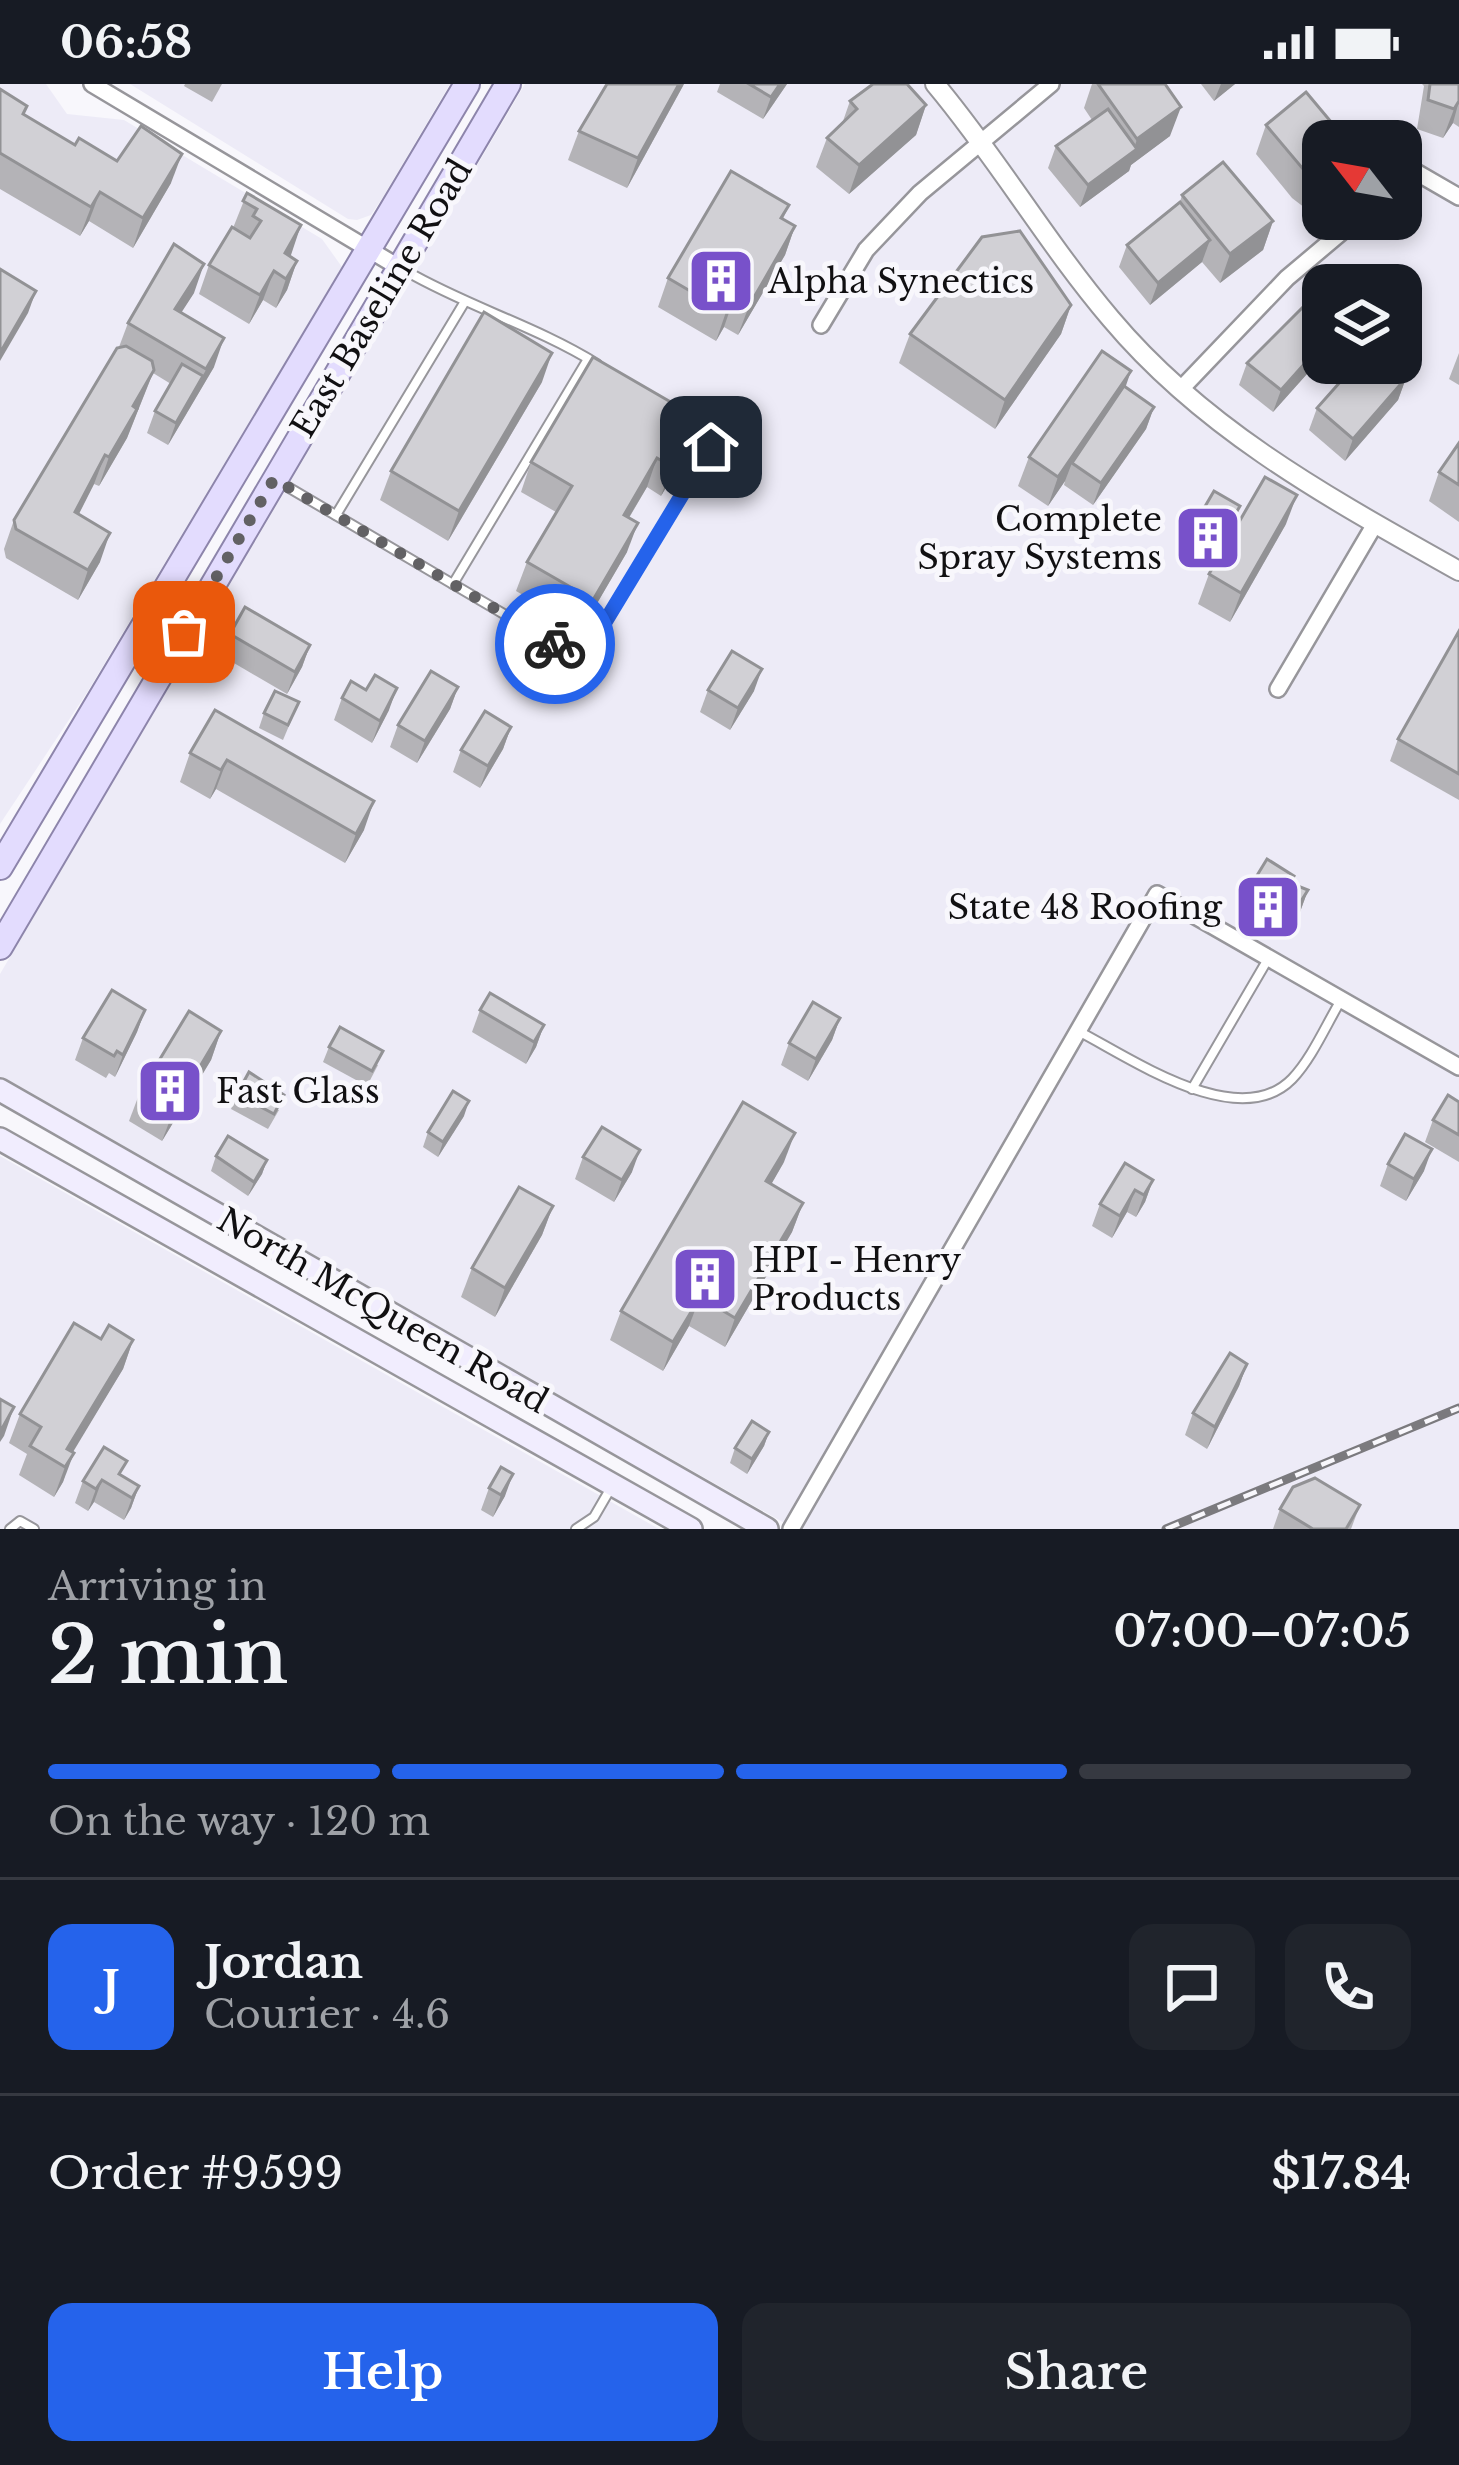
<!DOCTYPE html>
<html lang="en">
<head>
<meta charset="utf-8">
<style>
	:root { --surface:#171b24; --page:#20242c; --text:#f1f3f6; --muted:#9ea1a6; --line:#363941; --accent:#2563eb }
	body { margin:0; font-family:"Libre Baskerville",serif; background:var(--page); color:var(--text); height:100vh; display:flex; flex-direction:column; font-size:45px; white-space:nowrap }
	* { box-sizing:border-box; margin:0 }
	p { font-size:39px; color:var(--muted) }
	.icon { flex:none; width:66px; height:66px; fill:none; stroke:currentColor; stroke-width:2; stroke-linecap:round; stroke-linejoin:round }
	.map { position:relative; height:1445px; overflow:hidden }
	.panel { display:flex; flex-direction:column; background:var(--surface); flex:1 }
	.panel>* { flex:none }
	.needle { width:78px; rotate:301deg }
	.controls { position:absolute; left:1302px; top:36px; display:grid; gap:24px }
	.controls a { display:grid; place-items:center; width:120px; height:120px; border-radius:24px; background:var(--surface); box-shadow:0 6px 18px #0003; font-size:60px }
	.pin { position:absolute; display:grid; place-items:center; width:102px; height:102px; color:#fff; margin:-51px; border-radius:24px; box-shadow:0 6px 18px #0006 }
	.courier { position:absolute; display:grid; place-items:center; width:120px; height:120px; margin:-60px; border:9px solid #2563eb; border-radius:50%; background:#fff; color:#222; box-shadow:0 3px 15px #0007 }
	.headline em { font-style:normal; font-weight:600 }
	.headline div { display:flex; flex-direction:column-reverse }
	.headline { display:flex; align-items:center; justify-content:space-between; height:204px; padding:0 48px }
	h1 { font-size:78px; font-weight:600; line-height:90px }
	.bar { display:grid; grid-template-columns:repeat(4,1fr); gap:18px 12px; align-content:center; height:144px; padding:0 48px }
	.bar i { height:15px; border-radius:9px; background:var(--line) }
	.bar .active { background:var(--accent) }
	.bar p { grid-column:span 4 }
	.line { display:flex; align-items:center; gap:30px; padding:0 48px; border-top:3px solid var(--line) }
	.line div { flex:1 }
	.round { display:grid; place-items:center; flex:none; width:126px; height:126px; border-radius:24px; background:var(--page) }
	.cta { display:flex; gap:24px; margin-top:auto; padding:24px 48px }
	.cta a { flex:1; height:138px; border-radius:24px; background:var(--accent); color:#fff; font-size:48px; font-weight:600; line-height:138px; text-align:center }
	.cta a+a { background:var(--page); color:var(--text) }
	.status { display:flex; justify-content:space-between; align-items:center; height:84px; padding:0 60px; background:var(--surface); direction:ltr }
	.status svg { height:33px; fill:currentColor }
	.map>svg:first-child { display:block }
</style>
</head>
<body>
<div class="status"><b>06:58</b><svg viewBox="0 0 49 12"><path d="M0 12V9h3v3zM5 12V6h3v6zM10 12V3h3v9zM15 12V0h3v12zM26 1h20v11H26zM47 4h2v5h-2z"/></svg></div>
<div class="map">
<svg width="1459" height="1445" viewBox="0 0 1459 1445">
	<rect width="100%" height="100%" fill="#f8f7fc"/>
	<g fill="#edebf7" fill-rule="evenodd">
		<polygon points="0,0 46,0 67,30 124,36 322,155 342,183 88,607 0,740"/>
		<polygon points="130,0 450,0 383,113 371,131 357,136 348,135"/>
		<path d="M525,0H1459V1445H795L0,994V890ZM1323,57H1401V135H1323ZM1323,201H1401V279H1323Z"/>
		<polygon points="0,1072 659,1445 0,1445"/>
	</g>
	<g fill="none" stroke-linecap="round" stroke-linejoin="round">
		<defs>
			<g id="service">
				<path d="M406,187C468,223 536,242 597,280"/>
				<polyline points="281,399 582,576 717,353 692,338"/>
				<polyline points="336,431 464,219"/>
				<polyline points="453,500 588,275"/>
				<path d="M1080,948C1132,975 1239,1049 1292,995C1312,974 1326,941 1341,916"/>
				<polyline points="1192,1005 1268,875"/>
				<polyline points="10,1445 20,1437 34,1445"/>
				<polyline points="576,1445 594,1433 612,1402"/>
			</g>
			<g id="minor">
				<polyline points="92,0 400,184"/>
				<polyline points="1401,98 1414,87 1459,113"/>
				<polyline points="821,241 866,166 920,109 1051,0"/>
				<polyline points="1180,306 1287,194 1357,135"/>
				<polyline points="1278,605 1375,440"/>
				<polyline points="791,1445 1157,810 1459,983"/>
			</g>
			<path id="tertiary" d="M935,0C998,75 1048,161 1111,235C1206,348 1333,416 1459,487"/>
			<g id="secondary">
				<polyline points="0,1006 767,1445"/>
				<polyline points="0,1055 691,1445"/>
			</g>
			<g id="primary">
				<polyline points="0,783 467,0"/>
				<polyline points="0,863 508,0"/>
			</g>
		</defs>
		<use href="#service" stroke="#97969b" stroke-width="12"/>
		<use href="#minor" stroke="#97969b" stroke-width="20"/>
		<use href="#tertiary" stroke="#97969b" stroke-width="22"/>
		<use href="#secondary" stroke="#97969b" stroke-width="26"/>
		<use href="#primary" stroke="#8d85ab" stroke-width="28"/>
		<use href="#service" stroke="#fff" stroke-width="8"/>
		<use href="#minor" stroke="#fff" stroke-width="15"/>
		<use href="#tertiary" stroke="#fff" stroke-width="18"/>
		<use href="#secondary" stroke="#f1edfe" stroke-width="21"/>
		<use href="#primary" stroke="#e3dcfe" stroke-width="24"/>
		<defs>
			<polyline id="rail" points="1166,1445 1459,1324"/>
		</defs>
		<use href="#rail" stroke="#7b7a7e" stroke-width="9"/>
		<use href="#rail" stroke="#f8f7fc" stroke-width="4.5" stroke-dasharray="14" stroke-linecap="butt"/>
	</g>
	<g fill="#b4b3b7">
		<polygon points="185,0 222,0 212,18 184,2"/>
		<polygon points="684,0 627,104 568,76 579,47"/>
		<polygon points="720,0 787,0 763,35 717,8"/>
		<polygon points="1092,0 1165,0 1170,52 1131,81 1129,87 1080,123 1048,84 1056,62 1092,36 1084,24"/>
		<polygon points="1201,0 1235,0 1214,17"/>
		<polygon points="1422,0 1459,0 1459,43 1453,39 1443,54 1417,45 1424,2"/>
		<polygon points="0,5 27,22 24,31 75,61 171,99 133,164 89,137 80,152 0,105"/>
		<polygon points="1306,8 1323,111 1305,124 1292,114 1256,70 1266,41"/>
		<polygon points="850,17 926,21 916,51 849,110 816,83 827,54 842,40"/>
		<polygon points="247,109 290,172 297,177 287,206 276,224 263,216 249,240 199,210 209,181 233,144"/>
		<polygon points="1182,111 1273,137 1263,166 1220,199 1202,178 1150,221 1119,183 1127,161 1180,118"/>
		<polygon points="789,121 783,135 795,142 785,171 738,251 724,243 716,257 658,223 668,194"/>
		<polygon points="194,209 181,228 214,283 168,361 147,349 155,327 171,300 153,289 127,354 99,402 94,400 79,430 100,478 78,516 6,474 4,465 14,436 119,263 128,239"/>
		<polygon points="1071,221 1061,250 995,345 899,279 910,250"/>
		<polygon points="1323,242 1323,272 1273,328 1239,301 1247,279"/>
		<polygon points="1459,269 1459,301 1449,295"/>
		<polygon points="1406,294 1398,316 1345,377 1309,346 1317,324"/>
		<polygon points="542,298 448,457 380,416 391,387"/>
		<polygon points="1126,303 1154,323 1146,345 1093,421 1064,401 1065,397 1048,422 1018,402 1029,373"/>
		<polygon points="700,335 689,364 661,412 647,403 629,434 627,468 582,545 516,507 527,478 556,428 521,408 531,378"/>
		<polygon points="1459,359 1459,438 1429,417 1439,388"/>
		<polygon points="1286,440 1230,538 1198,520 1209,490"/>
		<polygon points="1193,443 1232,444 1211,480 1185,465"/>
		<polygon points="1459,547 1459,716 1390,677 1398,655"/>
		<polygon points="230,550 310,561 302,583 287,610 222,572"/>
		<polygon points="458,603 450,625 417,679 390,663 398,641"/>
		<polygon points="708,606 754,607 730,646 700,628"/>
		<polygon points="342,614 389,626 372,659 334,636"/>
		<polygon points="299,618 283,656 259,644 264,629"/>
		<polygon points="215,626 364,746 345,779 216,705 210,715 180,698 190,669"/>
		<polygon points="511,643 503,665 480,704 453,688 461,666"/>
		<polygon points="1253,798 1291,799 1308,806 1300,828 1288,847 1245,820"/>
		<polygon points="145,926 137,948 115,993 109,989 106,994 75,976 83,954"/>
		<polygon points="480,926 544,941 536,963 526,980 472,948"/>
		<polygon points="840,934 832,956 808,997 781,981 789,959"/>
		<polygon points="221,947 211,976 162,1057 129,1037 140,1008"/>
		<polygon points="329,963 378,981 367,1002 323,978"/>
		<polygon points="237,1010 279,1026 268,1045 231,1025"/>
		<polygon points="1459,1018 1459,1078 1425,1058 1433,1036"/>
		<polygon points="464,1032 438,1073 423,1063 428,1048"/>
		<polygon points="216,1072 267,1076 262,1090 248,1112 211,1087"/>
		<polygon points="583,1073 632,1088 614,1118 575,1095"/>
		<polygon points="784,1078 771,1100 803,1119 792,1148 725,1263 689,1242 663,1287 610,1256 621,1227"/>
		<polygon points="1388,1080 1424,1087 1406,1117 1380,1102"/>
		<polygon points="1153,1096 1145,1118 1136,1133 1127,1128 1112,1154 1092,1142 1100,1120"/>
		<polygon points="553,1122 542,1151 495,1233 461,1213 472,1184"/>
		<polygon points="101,1255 133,1256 123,1285 72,1368 63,1398 54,1413 19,1391 27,1370 9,1359 20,1330"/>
		<polygon points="1247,1280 1239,1302 1207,1365 1185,1351 1193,1329"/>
		<polygon points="769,1348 764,1362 747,1390 730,1379 735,1364"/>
		<polygon points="122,1392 139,1402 131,1424 124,1436 94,1418 88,1427 75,1419 83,1397"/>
		<polygon points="489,1404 505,1412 493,1433 481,1426"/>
		<polygon points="1360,1421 1351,1445 1273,1445 1280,1425"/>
	</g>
	<g fill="#929295">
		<polygon points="679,0 684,0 627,104 638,74"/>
		<polygon points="780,0 787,0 763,35 771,13"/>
		<polygon points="1221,0 1235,0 1214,17"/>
		<polygon points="1459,17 1453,39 1443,54 1454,25"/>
		<polygon points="926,21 916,51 849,110 859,81"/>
		<polygon points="1181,23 1170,52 1131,81 1129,87 1080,123 1088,101 1133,68 1137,55"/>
		<polygon points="182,70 171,99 133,164 143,134"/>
		<polygon points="1323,89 1323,111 1305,124 1316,94"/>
		<polygon points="100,108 89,137 80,152 91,123"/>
		<polygon points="1273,137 1263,166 1220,199 1230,170"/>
		<polygon points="301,141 291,171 279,190 285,169"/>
		<polygon points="795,142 785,171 738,251 749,222"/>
		<polygon points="1210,156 1202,178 1150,221 1158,199"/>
		<polygon points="297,177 287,206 276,224 286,195"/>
		<polygon points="204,180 194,209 165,254 175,225"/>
		<polygon points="274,187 263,216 249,240 260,211"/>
		<polygon points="36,207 28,229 0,277 0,269"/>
		<polygon points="734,214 724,243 716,257 726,228"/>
		<polygon points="1071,221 1061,250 995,345 1005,316"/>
		<polygon points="224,254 214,283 168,361 176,339"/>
		<polygon points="1323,259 1323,272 1273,328 1281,306"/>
		<polygon points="552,269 542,298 448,457 459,427"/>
		<polygon points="154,286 127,354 99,402 109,373 133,322"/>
		<polygon points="1131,287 1121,316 1072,379 1065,397 1048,422 1058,393"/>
		<polygon points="1406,294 1398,316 1345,377 1353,355"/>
		<polygon points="1154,323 1146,345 1093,421 1101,399"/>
		<polygon points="700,335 689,364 661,412 672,383"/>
		<polygon points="105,371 94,400 65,457 75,428"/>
		<polygon points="657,374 647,403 613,460 624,431"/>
		<polygon points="1297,411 1286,440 1230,538 1241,509"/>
		<polygon points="1240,422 1232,444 1211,480 1219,458"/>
		<polygon points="638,439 627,468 582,545 593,516"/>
		<polygon points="110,449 100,478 78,516 88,486"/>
		<polygon points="310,561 302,583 287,610 295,588"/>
		<polygon points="762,585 754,607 730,646 738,624"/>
		<polygon points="458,603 450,625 417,679 425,657"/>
		<polygon points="397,604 389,626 372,659 380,637"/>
		<polygon points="511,643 503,665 480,704 488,682"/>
		<polygon points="227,676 216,705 210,715 221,686"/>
		<polygon points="374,717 364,746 345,779 356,750"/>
		<polygon points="1308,806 1300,828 1288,847 1296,825"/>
		<polygon points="145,926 137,948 115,993 123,971"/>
		<polygon points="840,934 832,956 808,997 816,975"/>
		<polygon points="544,941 536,963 526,980 534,958"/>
		<polygon points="221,947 211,976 162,1057 173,1028"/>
		<polygon points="469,1017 464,1032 438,1073 443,1058"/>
		<polygon points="795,1049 784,1078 756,1127 766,1097"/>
		<polygon points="1432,1065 1424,1087 1406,1117 1414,1095"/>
		<polygon points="640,1066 632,1088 614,1118 622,1096"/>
		<polygon points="267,1076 262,1090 248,1112 254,1098"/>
		<polygon points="1153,1096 1145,1118 1136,1133 1144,1111"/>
		<polygon points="1135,1106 1127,1128 1112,1154 1120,1132"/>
		<polygon points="803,1119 792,1148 725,1263 735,1234"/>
		<polygon points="553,1122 542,1151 495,1233 505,1204"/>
		<polygon points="700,1213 689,1242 663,1287 673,1258"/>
		<polygon points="133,1256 123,1285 64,1383 67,1365"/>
		<polygon points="1247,1280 1239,1302 1207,1365 1215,1343"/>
		<polygon points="14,1323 4,1352 0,1358 0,1348"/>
		<polygon points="769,1348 764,1362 747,1390 752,1375"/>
		<polygon points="74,1369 63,1398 54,1413 65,1383"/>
		<polygon points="513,1390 505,1412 493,1433 501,1411"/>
		<polygon points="102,1396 94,1418 88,1427 96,1405"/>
		<polygon points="139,1402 131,1424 124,1436 132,1414"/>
	</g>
	<g fill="#d1d0d5" stroke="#929295" stroke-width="3">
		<polygon points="607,0 679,0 638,74 579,47"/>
		<polygon points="749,0 780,0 771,13"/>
		<polygon points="873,0 907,0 926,21 859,81 827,54 857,25 850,17"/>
		<polygon points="1098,0 1165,0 1181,23 1137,55"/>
		<polygon points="1430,0 1459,0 1459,17 1454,25 1428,16"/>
		<polygon points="0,5 27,22 23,30 75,61 79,54 117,77 141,42 182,70 143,134 100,108 91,123 0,69"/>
		<polygon points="1306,8 1347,57 1323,57 1323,89 1316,94 1303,85 1266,41"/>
		<polygon points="1108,25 1137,65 1088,101 1056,62"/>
		<polygon points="1223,78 1273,137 1230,170 1182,111"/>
		<polygon points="731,87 789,121 781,134 795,142 749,222 734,214 726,228 668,194"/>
		<polygon points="247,109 301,141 285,169 297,177 286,195 274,187 260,211 209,181 232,143 250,154 261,137 253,132 257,125 243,117"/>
		<polygon points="1180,118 1210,156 1158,199 1127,161"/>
		<polygon points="1020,147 1071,221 1005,316 910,250 982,153"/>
		<polygon points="174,160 204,180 175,225 224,254 206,285 128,239"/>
		<polygon points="0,185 36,207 0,269"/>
		<polygon points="1302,224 1323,242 1323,259 1281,306 1247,279"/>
		<polygon points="484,228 552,269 459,427 391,387"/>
		<polygon points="126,262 152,277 154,286 133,322 137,325 109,373 105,371 75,428 110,449 88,486 16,445 14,436 117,264"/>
		<polygon points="1102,267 1131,287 1058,393 1029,373"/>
		<polygon points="593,273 700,335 672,383 657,374 624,431 638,439 593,516 527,478 572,402 531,378"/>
		<polygon points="1357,279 1388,279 1406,294 1353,355 1317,324"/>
		<polygon points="182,280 203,292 176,339 155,327"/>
		<polygon points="1124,302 1154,323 1101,399 1072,379"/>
		<polygon points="1459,359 1459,401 1439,388"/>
		<polygon points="1265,393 1297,411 1241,509 1209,490"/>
		<polygon points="1214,407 1240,422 1219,458 1193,443"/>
		<polygon points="245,523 310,561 295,588 230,550"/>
		<polygon points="1459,547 1459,690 1398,655"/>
		<polygon points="732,567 762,585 738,624 708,606"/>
		<polygon points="431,587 458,603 425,657 398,641"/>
		<polygon points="375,591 397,604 380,637 342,614 351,597 366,606"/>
		<polygon points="275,607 299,618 288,641 264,629"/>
		<polygon points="215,626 374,717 356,750 227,676 221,686 190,669"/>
		<polygon points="485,627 511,643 488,682 461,666"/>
		<polygon points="1267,775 1294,792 1290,799 1308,806 1296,825 1253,798"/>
		<polygon points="112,906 145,926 123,971 117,967 114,972 83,954"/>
		<polygon points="490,909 544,941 534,958 480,926"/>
		<polygon points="813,918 840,934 816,975 789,959"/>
		<polygon points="189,927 221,947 173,1028 140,1008"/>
		<polygon points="340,943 383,967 372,987 329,963"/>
		<polygon points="249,988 284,1011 274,1030 237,1010"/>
		<polygon points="453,1007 469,1017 443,1058 428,1048"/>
		<polygon points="1448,1011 1459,1018 1459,1051 1433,1036"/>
		<polygon points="743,1018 795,1049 766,1097 803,1119 735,1234 700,1213 673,1258 621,1227"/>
		<polygon points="602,1043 640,1066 622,1096 583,1073"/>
		<polygon points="1405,1050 1432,1065 1414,1095 1388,1080"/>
		<polygon points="228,1052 267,1076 254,1098 216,1072"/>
		<polygon points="1125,1079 1153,1096 1144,1111 1135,1106 1120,1132 1100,1120"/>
		<polygon points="519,1103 553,1122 505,1204 472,1184"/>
		<polygon points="74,1239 101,1255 109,1241 133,1256 67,1365 74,1369 65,1383 30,1362 41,1343 20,1330"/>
		<polygon points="1230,1269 1247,1280 1215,1343 1193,1329"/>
		<polygon points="0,1315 14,1323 0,1348"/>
		<polygon points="752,1337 769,1348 752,1375 735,1364"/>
		<polygon points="104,1363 127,1377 119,1390 139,1402 132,1414 102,1396 96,1405 83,1397"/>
		<polygon points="501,1383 513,1390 501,1411 489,1404"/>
		<polygon points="1315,1394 1360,1421 1346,1445 1313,1445 1280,1425 1293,1403"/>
	</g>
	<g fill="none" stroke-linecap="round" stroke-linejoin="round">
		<polyline stroke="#626164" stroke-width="12" stroke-dasharray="0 21.6" points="184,548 274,395 555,560"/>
		<polyline stroke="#2563eb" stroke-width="15" points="555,560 582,576 711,363"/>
	</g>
	<defs>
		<symbol id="building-square" viewBox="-11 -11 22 22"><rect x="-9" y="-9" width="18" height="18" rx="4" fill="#7851ca" stroke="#f8f7fc"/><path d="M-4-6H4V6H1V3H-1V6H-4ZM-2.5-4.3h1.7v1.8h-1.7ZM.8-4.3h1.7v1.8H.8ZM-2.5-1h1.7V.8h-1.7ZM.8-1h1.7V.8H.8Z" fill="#fff"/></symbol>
	</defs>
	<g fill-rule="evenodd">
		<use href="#building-square" x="683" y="159" width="76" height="76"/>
		<use href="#building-square" x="1170" y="416" width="76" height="76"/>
		<use href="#building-square" x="1230" y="785" width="76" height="76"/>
		<use href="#building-square" x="132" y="969" width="76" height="76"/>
		<use href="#building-square" x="667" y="1157" width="76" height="76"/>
	</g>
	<g text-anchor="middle" stroke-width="10" stroke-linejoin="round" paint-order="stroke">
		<g font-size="33" fill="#111012" stroke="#f8f7fc" text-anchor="start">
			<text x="768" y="209">Alpha Synectics</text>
			<text x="1162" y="447" text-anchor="end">Complete<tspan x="1162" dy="38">Spray Systems</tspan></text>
			<text x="1222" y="835" text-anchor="end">State 48 Roofing</text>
			<text x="216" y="1019">Fast Glass</text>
			<text x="752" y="1188">HPI - Henry<tspan x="752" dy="38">Products</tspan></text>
		</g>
		<g font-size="33" fill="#111012" stroke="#f8f7fc">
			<text transform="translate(381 214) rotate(-59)" y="12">East Baseline Road</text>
			<text transform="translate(383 1226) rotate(30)" y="12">North McQueen Road</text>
		</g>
	</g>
</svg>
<div class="controls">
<a><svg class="needle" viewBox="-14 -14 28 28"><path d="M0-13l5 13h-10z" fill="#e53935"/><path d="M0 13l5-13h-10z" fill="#9ea1a6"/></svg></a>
<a><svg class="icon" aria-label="layers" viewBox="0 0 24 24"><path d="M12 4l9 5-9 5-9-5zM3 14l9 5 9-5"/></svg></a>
</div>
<div class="pin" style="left:184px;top:548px;background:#ea580c"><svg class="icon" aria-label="bag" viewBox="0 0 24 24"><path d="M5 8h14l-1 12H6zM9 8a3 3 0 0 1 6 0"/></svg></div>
<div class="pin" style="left:711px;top:363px;background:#1f2937"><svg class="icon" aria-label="home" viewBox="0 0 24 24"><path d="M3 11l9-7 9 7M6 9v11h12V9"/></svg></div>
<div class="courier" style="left:555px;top:560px"><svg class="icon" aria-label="bike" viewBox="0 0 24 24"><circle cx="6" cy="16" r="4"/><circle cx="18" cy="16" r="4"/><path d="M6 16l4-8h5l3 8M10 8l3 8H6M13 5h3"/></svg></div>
</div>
<section class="panel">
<div class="headline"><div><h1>2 min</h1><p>Arriving in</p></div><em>07:00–07:05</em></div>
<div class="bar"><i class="active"></i><i class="active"></i><i class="active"></i><i></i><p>On the way · 120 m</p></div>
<div class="line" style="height:216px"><b class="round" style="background:var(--accent);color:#fff">J</b><div><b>Jordan</b><p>Courier · 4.6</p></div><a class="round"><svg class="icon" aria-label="chat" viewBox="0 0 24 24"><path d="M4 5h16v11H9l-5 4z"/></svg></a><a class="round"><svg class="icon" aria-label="phone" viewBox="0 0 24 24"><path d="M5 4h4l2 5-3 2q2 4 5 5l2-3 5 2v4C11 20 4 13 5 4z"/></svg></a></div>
<div class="line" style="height:156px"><div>Order #9599</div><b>$17.84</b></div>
<div class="cta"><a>Help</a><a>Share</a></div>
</section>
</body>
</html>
